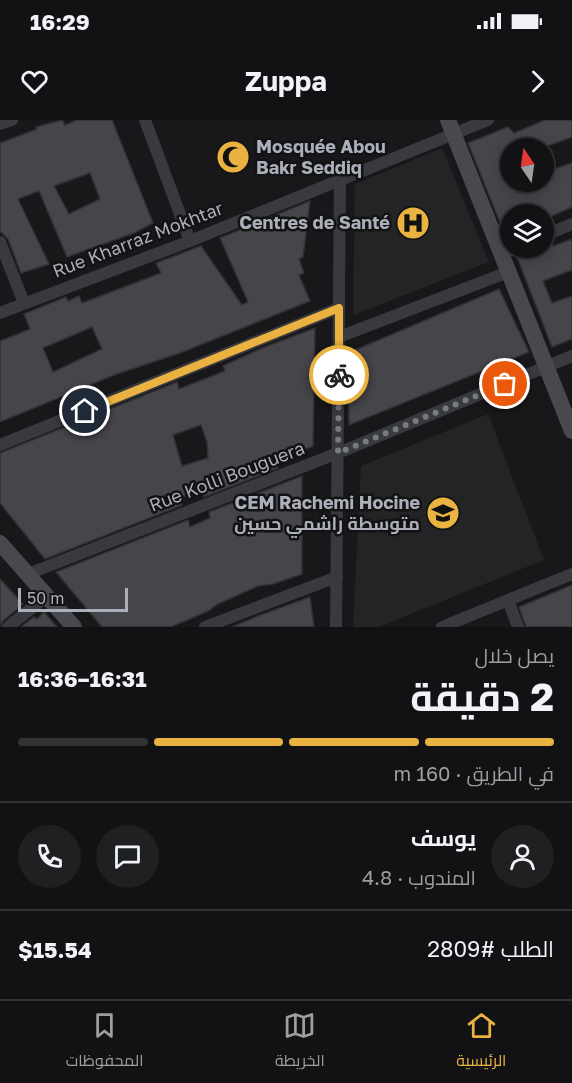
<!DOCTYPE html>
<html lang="ar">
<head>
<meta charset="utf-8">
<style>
	:root { --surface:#121214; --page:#1f2022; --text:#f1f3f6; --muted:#9c9ea0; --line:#313234; --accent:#e9b241 }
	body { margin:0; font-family:"Golos Text",Cairo,sans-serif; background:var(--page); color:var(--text); direction:rtl; height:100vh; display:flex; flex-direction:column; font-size:22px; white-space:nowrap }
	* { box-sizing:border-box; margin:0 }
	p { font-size:20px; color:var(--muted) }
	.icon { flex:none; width:33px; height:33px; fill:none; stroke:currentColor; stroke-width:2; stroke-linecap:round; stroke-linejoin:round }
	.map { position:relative; height:507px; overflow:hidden; direction:ltr }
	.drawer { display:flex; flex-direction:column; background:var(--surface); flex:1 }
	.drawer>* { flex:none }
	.needle { width:39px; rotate:347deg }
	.fabs { position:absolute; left:500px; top:18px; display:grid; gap:12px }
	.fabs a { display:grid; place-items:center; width:54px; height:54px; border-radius:50%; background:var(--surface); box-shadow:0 3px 15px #0003,0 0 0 2px var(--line); font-size:30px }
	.scale { position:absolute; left:18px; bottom:15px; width:110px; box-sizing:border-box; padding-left:6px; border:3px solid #abafb9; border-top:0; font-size:16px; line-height:21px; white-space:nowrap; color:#abafb9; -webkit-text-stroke:4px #131315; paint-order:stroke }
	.pin { position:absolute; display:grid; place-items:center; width:51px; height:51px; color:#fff; margin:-26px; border:3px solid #fff; border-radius:50%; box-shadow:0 2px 6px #0007 }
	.courier { position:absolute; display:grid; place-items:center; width:60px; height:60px; margin:-30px; border:4px solid #e9b241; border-radius:50%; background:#fff; color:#222; box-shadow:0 2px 8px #0007 }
	.overview em { font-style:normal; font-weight:700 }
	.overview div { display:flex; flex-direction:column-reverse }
	.overview { display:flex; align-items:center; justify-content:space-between; height:102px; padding:0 18px }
	h1 { font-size:39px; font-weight:700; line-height:45px }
	.bar { display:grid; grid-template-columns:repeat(4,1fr); gap:9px 6px; align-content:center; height:72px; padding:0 18px }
	.bar i { height:8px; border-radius:4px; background:var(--line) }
	.bar .selected { background:var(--accent) }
	.bar p { grid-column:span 4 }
	.line { display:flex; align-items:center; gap:15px; padding:0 18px; border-top:2px solid var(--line) }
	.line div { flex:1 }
	.round { display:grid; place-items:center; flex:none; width:63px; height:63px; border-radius:32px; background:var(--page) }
	.status { display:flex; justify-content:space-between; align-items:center; height:42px; padding:0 30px; background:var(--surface); direction:ltr }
	.status svg { height:16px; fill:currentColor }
	header { display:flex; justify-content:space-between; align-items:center; height:78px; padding:0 18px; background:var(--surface); font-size:27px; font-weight:700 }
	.tab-bar { display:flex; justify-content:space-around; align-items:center; height:84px; border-top:2px solid var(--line); background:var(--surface); font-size:16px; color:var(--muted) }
	.tab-bar a { display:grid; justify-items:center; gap:3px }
	.tab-bar .selected { color:var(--accent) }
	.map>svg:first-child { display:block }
</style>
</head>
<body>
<div class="status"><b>16:29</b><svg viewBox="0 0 49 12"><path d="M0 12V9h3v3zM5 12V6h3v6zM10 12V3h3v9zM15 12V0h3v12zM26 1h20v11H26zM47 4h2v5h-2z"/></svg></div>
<header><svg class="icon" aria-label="forward" viewBox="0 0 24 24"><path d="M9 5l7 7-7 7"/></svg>Zuppa<svg class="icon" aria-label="heart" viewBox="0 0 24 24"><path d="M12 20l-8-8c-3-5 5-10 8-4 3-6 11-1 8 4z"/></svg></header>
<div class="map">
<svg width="572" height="507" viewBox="0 0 572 507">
	<rect width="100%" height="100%" fill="#18181a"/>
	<g fill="#242427">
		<polygon points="442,28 489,142 353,195 355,64"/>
		<polygon points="488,294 544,440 378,507 353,507 361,346"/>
	</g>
	<g fill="#45454a" stroke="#323236" stroke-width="1.5" fill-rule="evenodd">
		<path d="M62,0L65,5L77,0H112L153,103L134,113L67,137L39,71L18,79L49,144L21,153L8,119L0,111V23L37,9L36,7ZM90,53L100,79L69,94L54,66Z"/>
		<polygon points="545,0 572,0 572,17 542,28 510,28 510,41 504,43 510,62 512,62 517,73 553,58 551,50 572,43 572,87 543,100 543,94 510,94 510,121 508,122 468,23 508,7 514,13"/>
		<path d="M310,81L303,137L299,139L304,153L299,155L310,181L180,233L114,255L0,302V221L30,209L24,194L66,177L68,181L79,176L82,183L161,153L156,143L201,126L242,185L248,182L220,118ZM92,207L102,229L53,252L43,228Z"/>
		<polygon points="572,119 572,150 543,161 552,183 572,176 572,219 552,227 517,137 537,128 543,128 543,125 550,122 553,126"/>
		<polygon points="499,169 529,232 349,305 348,233"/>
		<path d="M315,208L313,326L277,341L278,348L204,377L202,370L179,378L182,385L45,439L0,383V333L177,262L179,269L225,251L223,246L262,228ZM201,305L207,322L208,338L182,346L173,315Z"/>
		<polygon points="302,356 302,454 273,464 258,466 218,484 208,491 185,501 170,507 102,507 56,452 188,400 190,407 210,398 209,392"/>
		<polygon points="0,459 23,484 3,501 0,506"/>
		<polygon points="572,465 572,507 526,507 519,487"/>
		<polygon points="310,477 314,507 232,507 258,496"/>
		<polygon points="44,492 57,507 21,507 34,497 37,499"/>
	</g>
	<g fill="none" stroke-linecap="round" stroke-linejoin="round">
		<g stroke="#393a3f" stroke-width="12">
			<polyline points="145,0 190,121"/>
			<polyline points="0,4 12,0"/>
			<polyline points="543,116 572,104"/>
			<polyline points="0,122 24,183"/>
			<polyline points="501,134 515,128"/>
			<polyline points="0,193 190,121 488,0"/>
			<polyline points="339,217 508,152"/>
			<polyline points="0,325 339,188"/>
			<polyline points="28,454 338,333 572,236"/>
			<polyline points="508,480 518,507"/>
			<polyline points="8,507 47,476"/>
			<polyline points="205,507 337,457"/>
			<polyline points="336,507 340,60"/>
			<polyline points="442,507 572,454"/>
		</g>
		<g stroke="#47494f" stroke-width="16">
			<polyline points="448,0 572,311"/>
			<polyline points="0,423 74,507"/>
		</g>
	</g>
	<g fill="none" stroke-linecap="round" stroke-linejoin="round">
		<polyline stroke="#787a81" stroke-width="6" stroke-dasharray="0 10.8" points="339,255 338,333 505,264"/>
		<polyline stroke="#e9b241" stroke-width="8" points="85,291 339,188 339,255"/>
	</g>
	<defs>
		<symbol id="mosque-disc" viewBox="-11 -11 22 22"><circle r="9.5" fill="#e9b241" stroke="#131315"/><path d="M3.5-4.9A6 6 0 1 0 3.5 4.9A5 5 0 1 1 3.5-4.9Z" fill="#111"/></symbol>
		<symbol id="hospital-disc" viewBox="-11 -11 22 22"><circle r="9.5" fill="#e9b241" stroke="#131315"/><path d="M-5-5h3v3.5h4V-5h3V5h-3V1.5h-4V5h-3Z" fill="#111"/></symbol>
		<symbol id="school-disc" viewBox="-11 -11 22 22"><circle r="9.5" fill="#e9b241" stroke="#131315"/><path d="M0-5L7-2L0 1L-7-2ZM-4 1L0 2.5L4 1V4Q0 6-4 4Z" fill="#111"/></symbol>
	</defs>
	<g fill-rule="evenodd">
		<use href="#mosque-disc" x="214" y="18" width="38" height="38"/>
		<use href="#hospital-disc" x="394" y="84" width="38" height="38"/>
		<use href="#school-disc" x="424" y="374" width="38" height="38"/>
	</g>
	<g text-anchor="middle" stroke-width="5" stroke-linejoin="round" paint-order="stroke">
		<g font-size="18" font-weight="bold" fill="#abafb9" stroke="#131315" text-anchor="end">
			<text x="256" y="33" text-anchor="start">Mosquée Abou<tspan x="256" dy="21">Bakr Seddiq</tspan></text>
			<text x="390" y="109">Centres de Santé</text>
			<text x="420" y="389">CEM Rachemi Hocine<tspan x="420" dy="21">متوسطة راشمي حسين</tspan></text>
		</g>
		<g font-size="18" fill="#abafb9" stroke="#131315">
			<text transform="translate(138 120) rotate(-21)" y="6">Rue Kharraz Mokhtar</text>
			<text transform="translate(227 357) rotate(-21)" y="6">Rue Kolli Bouguera</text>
		</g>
	</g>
</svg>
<div class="fabs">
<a><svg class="needle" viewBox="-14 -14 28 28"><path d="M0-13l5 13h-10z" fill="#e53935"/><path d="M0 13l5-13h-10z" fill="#9c9ea0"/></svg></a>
<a><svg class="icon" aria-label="layers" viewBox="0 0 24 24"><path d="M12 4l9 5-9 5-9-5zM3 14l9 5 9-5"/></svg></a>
</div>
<div class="scale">50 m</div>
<div class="pin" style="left:505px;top:264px;background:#ea580c"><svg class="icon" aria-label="bag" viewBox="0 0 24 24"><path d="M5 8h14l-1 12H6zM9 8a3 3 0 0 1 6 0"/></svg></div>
<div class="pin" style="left:85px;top:291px;background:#1f2937"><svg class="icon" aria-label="home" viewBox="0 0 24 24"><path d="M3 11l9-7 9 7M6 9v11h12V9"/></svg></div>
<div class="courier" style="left:339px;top:255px"><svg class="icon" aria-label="bike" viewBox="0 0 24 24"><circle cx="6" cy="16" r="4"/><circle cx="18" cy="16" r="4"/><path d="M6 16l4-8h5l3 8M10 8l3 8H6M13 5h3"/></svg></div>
</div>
<section class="drawer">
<div class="overview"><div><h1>2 دقيقة</h1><p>يصل خلال</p></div><em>16:31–16:36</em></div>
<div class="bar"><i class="selected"></i><i class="selected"></i><i class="selected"></i><i></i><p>في الطريق · 160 m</p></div>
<div class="line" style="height:108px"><a class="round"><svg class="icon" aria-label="person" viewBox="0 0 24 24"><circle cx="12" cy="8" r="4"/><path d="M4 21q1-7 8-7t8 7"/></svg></a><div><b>يوسف</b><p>المندوب · 4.8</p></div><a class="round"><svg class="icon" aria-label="chat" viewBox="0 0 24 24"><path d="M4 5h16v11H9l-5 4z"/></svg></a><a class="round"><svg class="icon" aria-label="phone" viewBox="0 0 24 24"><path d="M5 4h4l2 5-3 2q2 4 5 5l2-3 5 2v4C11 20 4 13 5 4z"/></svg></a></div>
<div class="line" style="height:78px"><div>الطلب #2809</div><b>$15.54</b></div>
</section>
<nav class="tab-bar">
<a class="selected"><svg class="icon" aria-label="home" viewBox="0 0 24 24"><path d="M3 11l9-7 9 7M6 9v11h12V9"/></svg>الرئيسية</a>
<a><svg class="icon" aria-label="map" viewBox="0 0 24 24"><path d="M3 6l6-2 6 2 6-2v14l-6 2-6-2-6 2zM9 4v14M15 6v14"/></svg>الخريطة</a>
<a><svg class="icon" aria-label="saved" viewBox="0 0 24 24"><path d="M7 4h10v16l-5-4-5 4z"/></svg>المحفوظات</a>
</nav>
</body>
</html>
